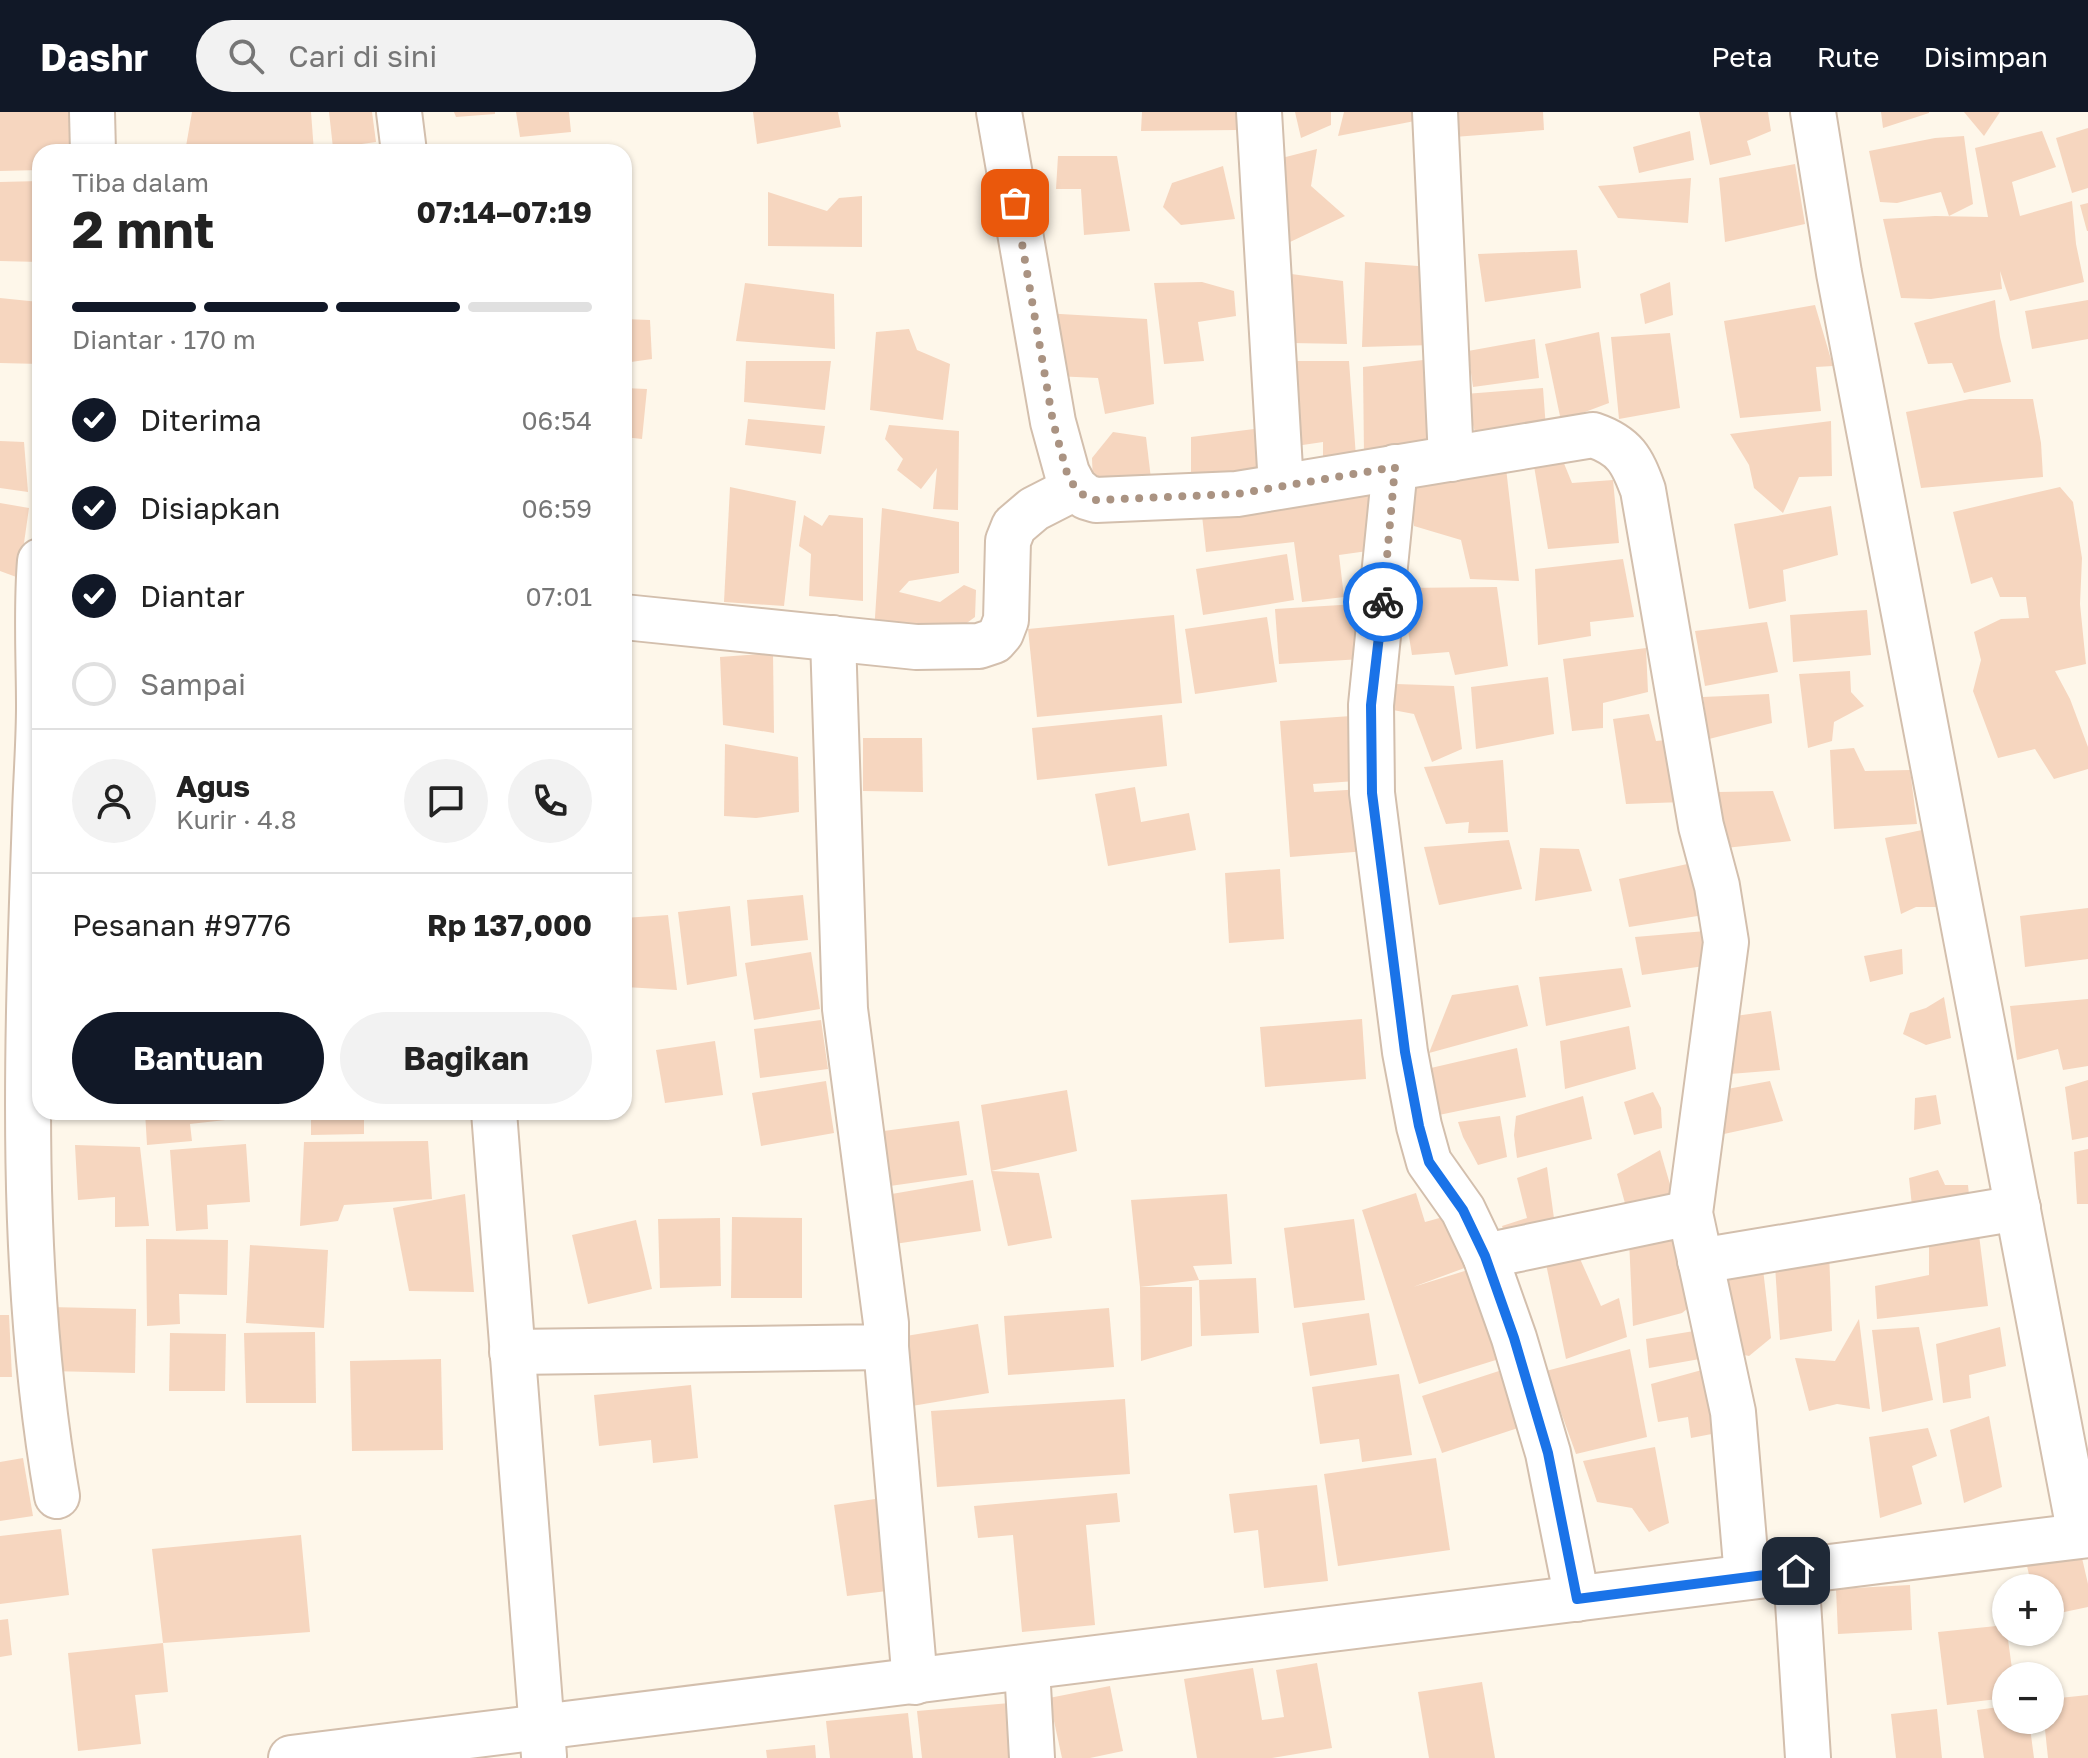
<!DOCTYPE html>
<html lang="id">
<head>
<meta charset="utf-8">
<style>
	:root { --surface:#fff; --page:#f2f2f2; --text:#222; --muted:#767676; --line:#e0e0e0; --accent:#111827 }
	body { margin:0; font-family:"Golos Text",sans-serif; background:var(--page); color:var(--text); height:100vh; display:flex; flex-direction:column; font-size:30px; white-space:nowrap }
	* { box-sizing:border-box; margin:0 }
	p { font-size:26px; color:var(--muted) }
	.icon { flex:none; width:44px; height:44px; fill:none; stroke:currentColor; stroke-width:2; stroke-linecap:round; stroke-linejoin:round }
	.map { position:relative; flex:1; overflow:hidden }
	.side { position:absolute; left:32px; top:32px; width:600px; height:976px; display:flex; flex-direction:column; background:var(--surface); border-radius:24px; box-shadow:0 2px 6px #0004 }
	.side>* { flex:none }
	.controls { position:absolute; left:1992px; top:1462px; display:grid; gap:16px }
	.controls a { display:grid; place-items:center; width:72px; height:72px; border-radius:50%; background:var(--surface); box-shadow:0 2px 6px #0004; font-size:40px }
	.pin { position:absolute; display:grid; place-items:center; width:68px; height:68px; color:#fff; margin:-34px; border-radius:16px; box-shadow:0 4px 12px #0006 }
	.courier { position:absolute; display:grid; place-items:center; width:80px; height:80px; margin:-40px; border:6px solid #1a73e8; border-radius:50%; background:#fff; color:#222; box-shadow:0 2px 10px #0007 }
	.overview em { font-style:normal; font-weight:700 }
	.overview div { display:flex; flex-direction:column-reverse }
	.overview { display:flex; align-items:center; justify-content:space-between; height:136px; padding:0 40px }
	h1 { font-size:52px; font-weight:700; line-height:60px }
	.bar { display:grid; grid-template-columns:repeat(4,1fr); gap:12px 8px; align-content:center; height:96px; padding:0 40px }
	.bar i { height:10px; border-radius:6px; background:var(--line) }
	.bar .active { background:var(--accent) }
	.bar p { grid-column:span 4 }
	.line { display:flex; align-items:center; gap:20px; padding:0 40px; border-top:2px solid var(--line) }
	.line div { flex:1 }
	.round { display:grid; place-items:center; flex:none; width:84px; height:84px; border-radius:42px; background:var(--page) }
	ol { padding:0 40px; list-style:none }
	li { display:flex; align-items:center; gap:24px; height:88px }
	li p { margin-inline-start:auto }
	li .icon { padding:8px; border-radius:50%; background:var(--accent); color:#fff; stroke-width:4 }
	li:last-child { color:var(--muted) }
	li i { width:44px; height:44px; border:4px solid var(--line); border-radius:50% }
	.action { display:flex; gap:16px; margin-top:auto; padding:16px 40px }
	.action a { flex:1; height:92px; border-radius:48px; background:var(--accent); color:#fff; font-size:32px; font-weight:700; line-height:92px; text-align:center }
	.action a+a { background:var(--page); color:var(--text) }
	header { display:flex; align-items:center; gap:48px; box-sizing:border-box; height:112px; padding:0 40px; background:var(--accent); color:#fff }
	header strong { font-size:38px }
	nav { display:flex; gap:44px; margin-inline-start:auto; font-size:28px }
	.search { width:560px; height:72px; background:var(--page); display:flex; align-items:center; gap:20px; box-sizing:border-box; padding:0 28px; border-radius:44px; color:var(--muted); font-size:30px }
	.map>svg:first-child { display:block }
</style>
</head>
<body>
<header>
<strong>Dashr</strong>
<div class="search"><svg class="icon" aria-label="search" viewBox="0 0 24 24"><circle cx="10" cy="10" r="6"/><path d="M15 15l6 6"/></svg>Cari di sini</div>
<nav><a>Peta</a><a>Rute</a><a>Disimpan</a></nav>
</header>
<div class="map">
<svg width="2088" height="1646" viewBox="0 0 2088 1646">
	<rect width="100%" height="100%" fill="#fef7ea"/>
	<g fill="#f6d6bf">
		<polygon points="0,0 77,0 81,40 40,40 40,58 0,59"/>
		<polygon points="192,0 311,0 314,40 185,40"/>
		<polygon points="329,0 372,0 376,30 333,36"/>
		<polygon points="454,0 495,0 495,2 456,5"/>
		<polygon points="516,0 569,0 571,20 520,25"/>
		<polygon points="753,0 838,0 841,15 757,32"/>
		<polygon points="1142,0 1236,0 1238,18 1141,19"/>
		<polygon points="1295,0 1331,0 1331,13 1301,26"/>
		<polygon points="1344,0 1425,0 1425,7 1338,24"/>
		<polygon points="1451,0 1543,0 1544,18 1454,25"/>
		<polygon points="1699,0 1768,0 1771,19 1747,29 1751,43 1710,53"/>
		<polygon points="1881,0 1929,0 1929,1 1883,16"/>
		<polygon points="1964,0 2000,0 1984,24"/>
		<polygon points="2088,16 2088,76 2072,81 2056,26"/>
		<polygon points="1690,19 1694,48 1639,61 1633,35"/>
		<polygon points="2042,19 2056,55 2012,70 2020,104 2072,89 2076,132 2084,170 2010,189 2000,159 2002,177 1931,187 1901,186 1883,107 1935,104 1988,105 1975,36"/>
		<polygon points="1964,24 1973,92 1949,104 1941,80 1897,91 1880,90 1869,39 1935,26"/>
		<polygon points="578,33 579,40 482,40 482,38"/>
		<polygon points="1317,37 1311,74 1345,104 1290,130 1270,49"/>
		<polygon points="1058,44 1117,44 1130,119 1084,123 1081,77 1056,77"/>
		<polygon points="1795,52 1805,112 1725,130 1719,66"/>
		<polygon points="1223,54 1235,107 1181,113 1163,95 1172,71"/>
		<polygon points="1691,66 1688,111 1618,106 1598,74"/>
		<polygon points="40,69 40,125 36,125 40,135 40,150 0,149 0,70"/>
		<polygon points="768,80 827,99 839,86 862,84 862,135 768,134"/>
		<polygon points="2088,91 2088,119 2087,119 2080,93"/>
		<polygon points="1577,138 1581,176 1485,190 1478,142"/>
		<polygon points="1365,150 1431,155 1433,233 1362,235"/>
		<polygon points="1284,161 1343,169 1347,232 1291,231"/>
		<polygon points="1202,170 1234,179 1236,204 1198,210 1204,249 1164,252 1154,171"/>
		<polygon points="1670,170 1673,203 1645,212 1640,182"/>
		<polygon points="745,171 834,182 835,237 736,229"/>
		<polygon points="0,186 39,190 40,252 0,251"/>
		<polygon points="1995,188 2000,225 2011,270 1964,281 1952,251 1928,252 1914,211"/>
		<polygon points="2088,188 2088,227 2032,237 2025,199"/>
		<polygon points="1815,193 1833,254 1816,255 1821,299 1740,306 1724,209"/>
		<polygon points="1043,201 1147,207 1154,292 1105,302 1098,266 1054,264"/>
		<polygon points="624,207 650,208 652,247 624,251"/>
		<polygon points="909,217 917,238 950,252 943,308 870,298 876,220"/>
		<polygon points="1599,220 1609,291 1561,309 1545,232"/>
		<polygon points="1670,221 1680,296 1619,307 1611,225"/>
		<polygon points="1535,227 1539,266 1473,275 1468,239"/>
		<polygon points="1432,247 1435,337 1364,344 1363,255"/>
		<polygon points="746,249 831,249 825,298 744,290"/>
		<polygon points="1290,249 1349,249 1356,345 1323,347 1323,330 1289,335"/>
		<polygon points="624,276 647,277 642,327 624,325"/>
		<polygon points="1543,276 1546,317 1478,332 1465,282"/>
		<polygon points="1970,287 2033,287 2041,331 2043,365 1921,376 1906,300"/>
		<polygon points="748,307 825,314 821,342 745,333"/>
		<polygon points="1831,309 1832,364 1799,365 1783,401 1754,376 1749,353 1730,322"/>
		<polygon points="889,313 959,319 958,398 933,397 937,356 921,377 897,358 903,347 885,327"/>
		<polygon points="1262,316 1266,362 1191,376 1191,325"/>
		<polygon points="1113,320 1146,325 1152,375 1093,374 1092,346"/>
		<polygon points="0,329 24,330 28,380 0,376"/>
		<polygon points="1563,349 1572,371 1613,368 1619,431 1548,437 1534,354"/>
		<polygon points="1506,356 1519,469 1470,467 1461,428 1414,414 1408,367"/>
		<polygon points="1374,373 1382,437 1339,443 1344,485 1302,490 1294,430 1206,440 1201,394"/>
		<polygon points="730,375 796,389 784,494 724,490"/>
		<polygon points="2060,375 2073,390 2082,446 2080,492 2086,552 2055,559 2070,587 2088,635 2088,657 2054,667 2035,637 1998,646 1973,579 1981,548 1974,520 2001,507 2029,506 2026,485 2000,485 1992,465 1971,472 1953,400"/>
		<polygon points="0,391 29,396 19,466 0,459"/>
		<polygon points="1831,394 1838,443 1783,458 1786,489 1749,497 1734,412"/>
		<polygon points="882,396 959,410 959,461 909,469 899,480 940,490 964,473 976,478 975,505 953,521 874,521"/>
		<polygon points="804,403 822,414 829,403 863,406 863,489 809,484 811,442 799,434"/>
		<polygon points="1287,442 1294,488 1203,503 1196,457"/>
		<polygon points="1623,447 1634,505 1590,510 1591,524 1538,533 1535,457"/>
		<polygon points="1497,475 1508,554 1455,563 1449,540 1412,543 1401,476"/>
		<polygon points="1357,492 1362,547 1279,552 1275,497"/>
		<polygon points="1867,498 1871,543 1793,550 1790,503"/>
		<polygon points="1174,503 1182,591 1037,605 1028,517"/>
		<polygon points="1267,505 1277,570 1195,582 1185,517"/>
		<polygon points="1767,510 1778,560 1705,574 1695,519"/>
		<polygon points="1646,536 1648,580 1603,591 1603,616 1572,619 1563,547"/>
		<polygon points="773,541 774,621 723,613 720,545"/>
		<polygon points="1850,559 1851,580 1864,594 1834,610 1832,629 1808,636 1799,562"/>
		<polygon points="1548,565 1554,622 1476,637 1471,575"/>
		<polygon points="1396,572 1454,574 1462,637 1432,650 1414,602 1393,598"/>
		<polygon points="1769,582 1772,611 1709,627 1703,585"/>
		<polygon points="1649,602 1656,629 1676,627 1684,690 1626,692 1613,607"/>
		<polygon points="1162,603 1167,654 1037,668 1032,616"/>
		<polygon points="1351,604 1356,669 1313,672 1314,680 1363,677 1367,739 1290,745 1280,609"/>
		<polygon points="863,626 922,626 923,680 863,679"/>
		<polygon points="725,632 798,645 799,700 756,706 724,704"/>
		<polygon points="1854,636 1865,659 1910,658 1917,712 1834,717 1830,638"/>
		<polygon points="1503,648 1508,720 1468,721 1469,710 1446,712 1424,655"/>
		<polygon points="1135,675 1141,710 1189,701 1196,738 1108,754 1095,682"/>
		<polygon points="1773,679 1791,729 1725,736 1718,680"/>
		<polygon points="1931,716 1939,795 1916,795 1901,802 1885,726"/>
		<polygon points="1509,728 1522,777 1439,793 1424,735"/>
		<polygon points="1540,736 1579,737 1592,779 1535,789"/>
		<polygon points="1701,749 1710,802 1629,815 1619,767"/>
		<polygon points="1280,757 1284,827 1229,831 1225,761"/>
		<polygon points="803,783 808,828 751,834 747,788"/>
		<polygon points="730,794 737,864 687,873 678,800"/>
		<polygon points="2088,796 2088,847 2025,855 2020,804"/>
		<polygon points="668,803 677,878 625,875 624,806"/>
		<polygon points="1706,819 1711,853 1642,863 1635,825"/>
		<polygon points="1902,837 1903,862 1870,870 1864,844"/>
		<polygon points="811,840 820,897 754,908 745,851"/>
		<polygon points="1622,856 1631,895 1546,914 1539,865"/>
		<polygon points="1518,873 1528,914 1429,941 1452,883"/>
		<polygon points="1944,885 1951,926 1926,933 1903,922 1910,901 1926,896"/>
		<polygon points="2088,887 2088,954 2063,958 2058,937 2017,948 2010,894"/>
		<polygon points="1771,899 1780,958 1730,962 1728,905"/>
		<polygon points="1362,907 1366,967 1265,975 1260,915"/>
		<polygon points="821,908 828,957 760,966 754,917"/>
		<polygon points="1629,914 1636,957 1565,977 1560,929"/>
		<polygon points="715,929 723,983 665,991 656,938"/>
		<polygon points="1517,936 1526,985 1434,1004 1418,959"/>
		<polygon points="2088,968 2088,1025 2072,1028 2065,975"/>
		<polygon points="826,969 834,1021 761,1034 752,981"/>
		<polygon points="1770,969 1783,1009 1724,1022 1722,978"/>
		<polygon points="1067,978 1077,1039 991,1059 981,993"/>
		<polygon points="1653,980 1661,996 1662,1016 1634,1023 1624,990"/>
		<polygon points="1936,983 1941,1012 1914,1018 1915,986"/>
		<polygon points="1583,984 1592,1027 1517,1046 1514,1023 1516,1004"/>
		<polygon points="145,1000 251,1000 252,1005 190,1012 192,1029 147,1033"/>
		<polygon points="311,1000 370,1000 370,1003 364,1003 364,1022 311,1023"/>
		<polygon points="1500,1004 1507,1045 1478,1053 1463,1025 1458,1010"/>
		<polygon points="959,1009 967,1063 883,1075 876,1020"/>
		<polygon points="428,1029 432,1087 344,1093 338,1109 300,1114 304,1030"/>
		<polygon points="246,1032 250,1090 207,1093 208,1117 176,1119 170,1038"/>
		<polygon points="75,1033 140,1035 149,1114 115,1115 115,1085 78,1088"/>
		<polygon points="2088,1037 2088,1092 2077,1092 2074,1040"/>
		<polygon points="1660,1038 1676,1093 1629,1106 1617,1062"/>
		<polygon points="1547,1055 1556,1121 1509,1133 1502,1114 1527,1106 1517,1066"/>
		<polygon points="1938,1058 1945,1073 1968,1073 1971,1103 1914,1113 1909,1066"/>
		<polygon points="991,1059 1039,1061 1052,1126 1008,1134"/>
		<polygon points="973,1068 981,1119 888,1133 880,1084"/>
		<polygon points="1416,1081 1425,1110 1454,1102 1470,1154 1413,1175 1471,1157 1499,1247 1419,1272 1362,1098"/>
		<polygon points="465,1082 474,1180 409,1179 393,1096"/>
		<polygon points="1227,1082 1232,1152 1193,1154 1199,1168 1256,1166 1259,1221 1201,1224 1199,1168 1140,1175 1131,1088"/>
		<polygon points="732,1105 802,1106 802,1186 731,1186"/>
		<polygon points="720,1106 721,1174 660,1176 658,1107"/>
		<polygon points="1354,1107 1365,1188 1294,1196 1284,1116"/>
		<polygon points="636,1108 652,1177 588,1192 572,1123"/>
		<polygon points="1679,1114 1698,1188 1682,1201 1633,1214 1629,1128"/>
		<polygon points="1979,1123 1988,1194 1877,1207 1875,1174 1929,1163 1929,1126"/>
		<polygon points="146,1127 228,1128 227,1183 179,1182 180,1212 147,1214"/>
		<polygon points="250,1133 328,1138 324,1216 246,1211"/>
		<polygon points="1829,1139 1832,1219 1780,1228 1775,1154"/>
		<polygon points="1577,1140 1601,1194 1619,1186 1627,1225 1566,1247 1546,1152"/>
		<polygon points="1763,1157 1771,1226 1749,1244 1730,1240 1711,1162"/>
		<polygon points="1140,1175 1192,1175 1192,1234 1141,1249"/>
		<polygon points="50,1195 136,1197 135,1261 49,1259"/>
		<polygon points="1109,1196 1114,1255 1008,1263 1004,1204"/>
		<polygon points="1369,1201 1377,1253 1310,1264 1302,1211"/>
		<polygon points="0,1203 9,1203 12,1265 0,1265"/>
		<polygon points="1859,1207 1870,1297 1837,1292 1809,1299 1795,1246 1835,1249"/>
		<polygon points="978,1212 989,1281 906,1295 894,1226"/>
		<polygon points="1919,1215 1933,1288 1882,1300 1872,1218"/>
		<polygon points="2000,1215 2006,1254 1969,1263 1971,1286 1943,1291 1936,1232"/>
		<polygon points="1706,1217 1711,1245 1649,1256 1646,1227"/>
		<polygon points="315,1220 316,1291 246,1291 244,1221"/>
		<polygon points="170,1221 226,1222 225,1279 169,1279"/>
		<polygon points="1630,1237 1647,1325 1576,1342 1546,1259"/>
		<polygon points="441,1247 443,1338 352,1339 350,1249"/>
		<polygon points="1709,1256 1722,1320 1691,1326 1688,1305 1658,1310 1651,1272"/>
		<polygon points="1499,1259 1518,1316 1442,1341 1422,1284"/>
		<polygon points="1399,1262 1412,1343 1362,1350 1359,1327 1320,1332 1312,1275"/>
		<polygon points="691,1273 698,1346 653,1351 651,1328 599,1334 594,1283"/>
		<polygon points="1125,1287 1130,1362 937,1375 931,1299"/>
		<polygon points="1989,1304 2002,1375 1964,1391 1950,1318"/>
		<polygon points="1928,1316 1937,1344 1912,1354 1922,1392 1880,1406 1869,1325"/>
		<polygon points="1655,1335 1669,1411 1649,1420 1632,1396 1597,1390 1583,1349"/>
		<polygon points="23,1346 33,1404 0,1409 0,1350"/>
		<polygon points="1436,1346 1450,1438 1338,1454 1324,1362"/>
		<polygon points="1317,1373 1328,1469 1264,1476 1258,1418 1234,1421 1229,1382"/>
		<polygon points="1117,1381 1120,1410 1086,1413 1095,1513 1022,1520 1013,1423 978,1426 974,1394"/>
		<polygon points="882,1386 895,1478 847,1484 834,1393"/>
		<polygon points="61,1417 69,1483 0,1492 0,1424"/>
		<polygon points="301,1423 310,1520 163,1531 168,1580 135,1583 141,1632 78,1639 68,1541 163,1531 152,1437"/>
		<polygon points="2079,1433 2088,1472 2088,1495 2050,1503 2050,1476 2032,1476 2025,1445"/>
		<polygon points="1910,1473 1912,1518 1838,1522 1836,1477"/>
		<polygon points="8,1507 12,1543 0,1545 0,1508"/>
		<polygon points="2006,1513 2013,1564 2006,1564 2006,1586 1947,1593 1938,1520"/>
		<polygon points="1317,1551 1332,1636 1272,1646 1197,1646 1184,1567 1253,1556 1262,1608 1284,1605 1276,1558"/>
		<polygon points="1482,1570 1495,1646 1429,1646 1418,1580"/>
		<polygon points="1110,1574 1123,1639 1090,1646 1062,1646 1049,1586"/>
		<polygon points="2088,1583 2088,1646 2048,1646 2044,1608 2050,1608 2050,1587"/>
		<polygon points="1010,1591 1015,1646 922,1646 917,1599"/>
		<polygon points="2006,1594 2006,1608 2029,1608 2034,1646 1984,1646 1977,1598"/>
		<polygon points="1937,1597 1942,1646 1896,1646 1891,1602"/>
		<polygon points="908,1601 913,1646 830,1646 826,1609"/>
		<polygon points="815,1633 816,1646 767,1646 766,1638"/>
	</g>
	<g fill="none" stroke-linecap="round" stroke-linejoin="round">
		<defs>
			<g id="minor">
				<polyline points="92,0 93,40"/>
				<polyline points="399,0 404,40"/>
				<path d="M999,0L1053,310L1067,361L1075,376L1086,385L1096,388L1237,382L1593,323C1625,334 1632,348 1643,378L1701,714L1717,774L1726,830L1690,1101L1733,1300L1747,1465"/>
				<polyline points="1259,0 1281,374"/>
				<polyline points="1435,0 1451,347"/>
				<polyline points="1813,0 1839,161 2080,1423"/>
				<polyline points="1395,355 1371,593 1372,681 1405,940 1419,1014 1429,1050 1463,1098 1485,1144 1514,1226 1548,1341 1577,1487"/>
				<path d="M40,449C36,498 39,546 39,594C39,630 36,667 35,703C27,930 18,1160 57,1384"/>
				<polyline points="624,505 916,535 979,534 994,529 1001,521 1006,508 1008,429 1014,414 1034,397 1075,376"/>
				<polyline points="494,1000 544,1644"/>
				<polyline points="1485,1144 1690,1101"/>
				<polyline points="1700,1149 2018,1096"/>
				<polyline points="886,1235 915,1570"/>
				<polyline points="512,1240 886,1235 886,1211 845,897 833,526"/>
				<polyline points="1796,1459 1808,1646"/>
				<polyline points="1027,1556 1032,1646"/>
				<polyline points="291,1646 2088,1423"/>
			</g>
		</defs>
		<use href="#minor" stroke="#d3bfad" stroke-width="48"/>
		<use href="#minor" stroke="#fff" stroke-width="44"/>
	</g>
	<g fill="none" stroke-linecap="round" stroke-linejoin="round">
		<polyline stroke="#aa9382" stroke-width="8" stroke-dasharray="0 14.4" points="1015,91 1053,310 1067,361 1075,376 1086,385 1096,388 1237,382 1395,355 1383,490"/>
		<polyline stroke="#1a73e8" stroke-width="10" points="1383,490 1371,593 1372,681 1405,940 1419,1014 1429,1050 1463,1098 1485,1144 1514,1226 1548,1341 1577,1487 1796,1459"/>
	</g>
</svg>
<div class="controls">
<a>+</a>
<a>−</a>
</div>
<div class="pin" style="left:1015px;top:91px;background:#ea580c"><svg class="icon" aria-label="bag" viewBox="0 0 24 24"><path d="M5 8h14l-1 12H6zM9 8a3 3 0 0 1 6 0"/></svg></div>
<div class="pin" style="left:1796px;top:1459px;background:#1f2937"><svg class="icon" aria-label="home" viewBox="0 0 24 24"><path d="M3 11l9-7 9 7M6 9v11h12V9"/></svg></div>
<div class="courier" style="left:1383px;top:490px"><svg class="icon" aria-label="bike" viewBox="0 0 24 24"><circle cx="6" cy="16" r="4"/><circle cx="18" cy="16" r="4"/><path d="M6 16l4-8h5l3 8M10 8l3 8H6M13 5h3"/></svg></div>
<section class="side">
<div class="overview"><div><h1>2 mnt</h1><p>Tiba dalam</p></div><em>07:14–07:19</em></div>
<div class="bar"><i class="active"></i><i class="active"></i><i class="active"></i><i></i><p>Diantar · 170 m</p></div>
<ol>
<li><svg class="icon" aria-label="check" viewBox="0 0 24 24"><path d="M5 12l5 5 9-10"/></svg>Diterima<p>06:54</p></li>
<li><svg class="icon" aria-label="check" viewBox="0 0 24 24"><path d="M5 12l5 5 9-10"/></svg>Disiapkan<p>06:59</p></li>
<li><svg class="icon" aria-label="check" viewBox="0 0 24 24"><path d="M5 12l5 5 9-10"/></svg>Diantar<p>07:01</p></li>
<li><i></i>Sampai</li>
</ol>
<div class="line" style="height:144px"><a class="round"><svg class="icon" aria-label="person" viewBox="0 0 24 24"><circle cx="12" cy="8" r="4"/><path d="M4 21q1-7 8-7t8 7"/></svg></a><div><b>Agus</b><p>Kurir · 4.8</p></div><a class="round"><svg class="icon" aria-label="chat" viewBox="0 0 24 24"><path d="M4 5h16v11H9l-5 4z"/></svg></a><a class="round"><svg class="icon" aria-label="phone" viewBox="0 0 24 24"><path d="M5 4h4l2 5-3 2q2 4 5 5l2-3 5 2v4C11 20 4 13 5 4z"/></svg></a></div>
<div class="line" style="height:104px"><div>Pesanan #9776</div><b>Rp 137,000</b></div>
<div class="action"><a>Bantuan</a><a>Bagikan</a></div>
</section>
</div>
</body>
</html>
